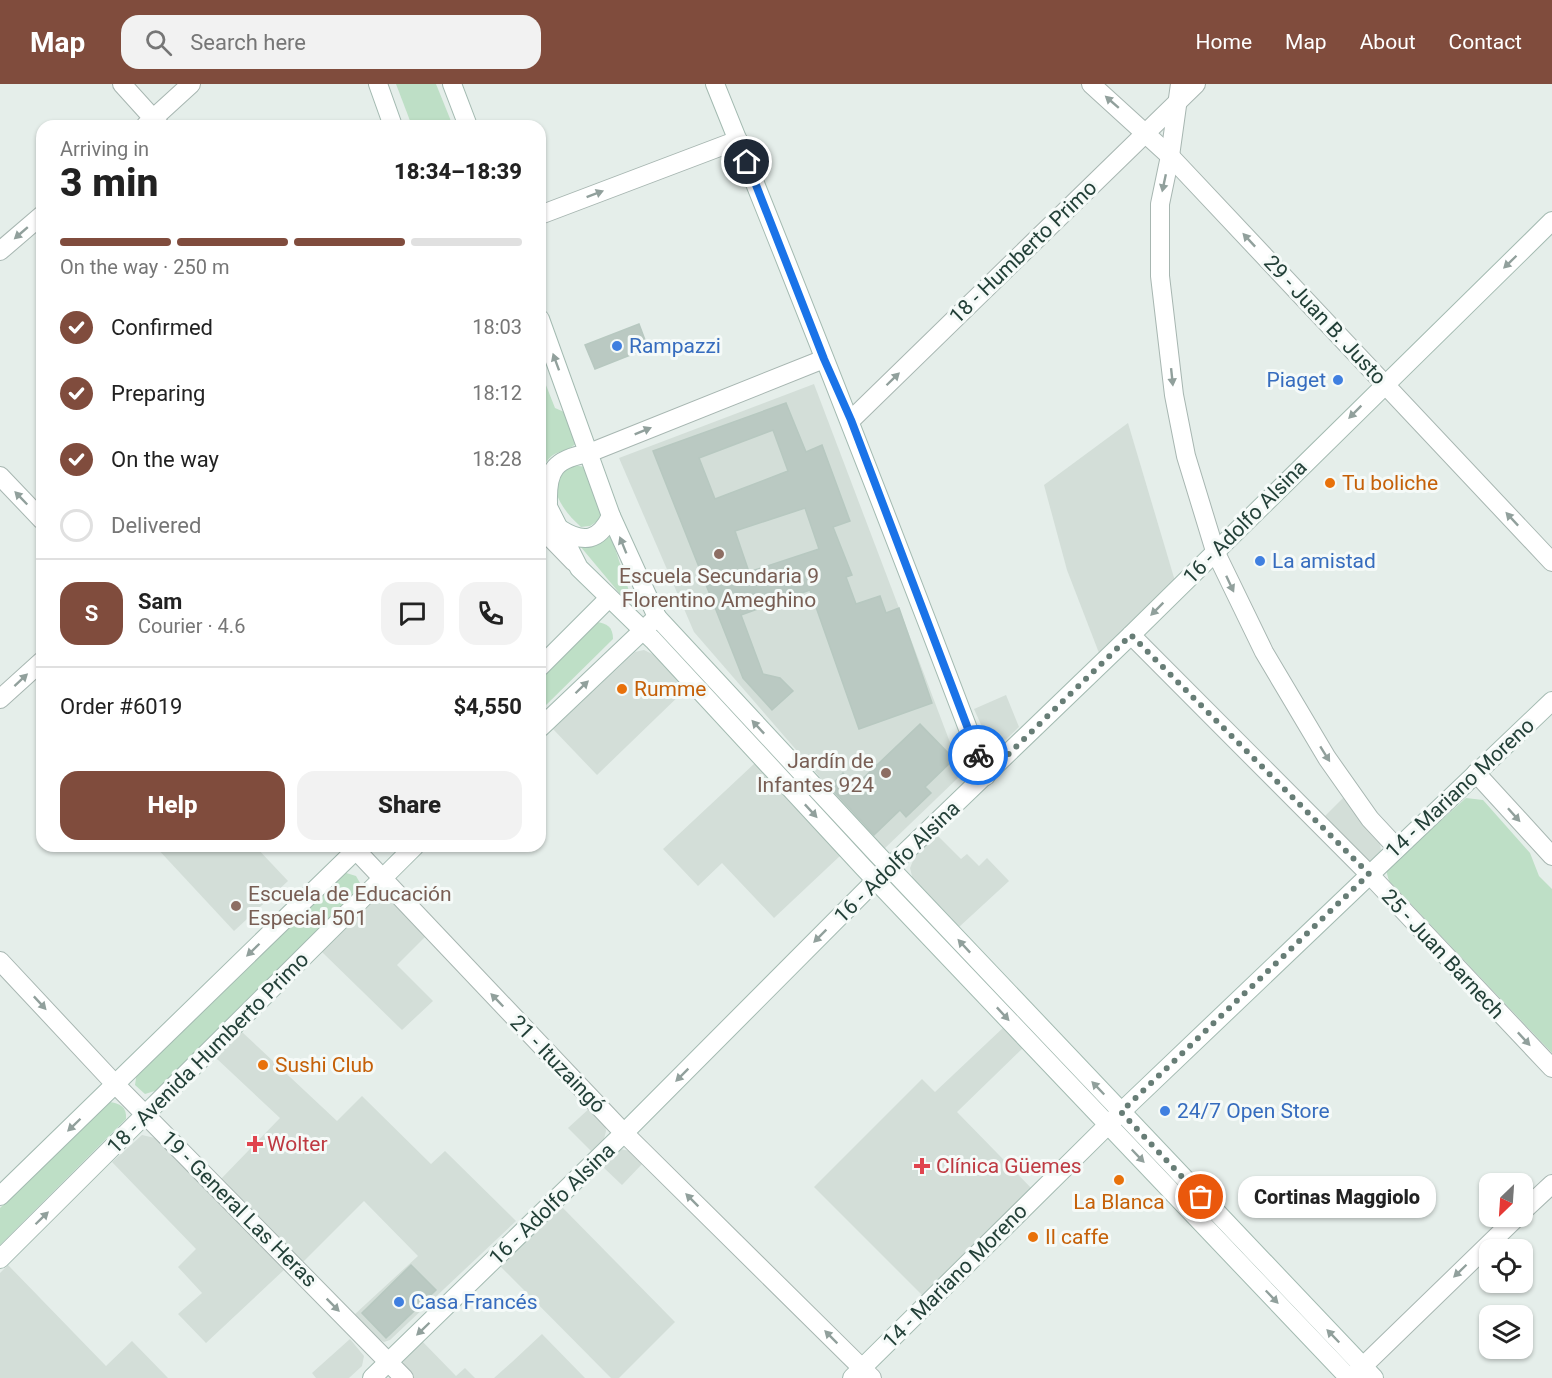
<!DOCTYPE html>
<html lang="en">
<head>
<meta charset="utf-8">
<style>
	:root { --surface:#fff; --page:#f2f2f2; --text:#222; --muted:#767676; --line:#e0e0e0; --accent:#804c3d }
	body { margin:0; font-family:Roboto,sans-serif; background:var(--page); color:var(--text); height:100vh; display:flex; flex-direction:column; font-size:22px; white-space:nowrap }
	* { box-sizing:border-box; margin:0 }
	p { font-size:20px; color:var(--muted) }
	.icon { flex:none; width:33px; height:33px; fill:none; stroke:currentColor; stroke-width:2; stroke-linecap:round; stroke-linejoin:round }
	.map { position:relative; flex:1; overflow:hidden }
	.sheet { position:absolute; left:36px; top:36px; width:510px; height:732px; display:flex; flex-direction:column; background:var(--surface); border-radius:18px; box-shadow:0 2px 4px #0004 }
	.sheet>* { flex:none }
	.needle { width:39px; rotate:205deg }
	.buttons { position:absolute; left:1479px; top:1089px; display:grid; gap:12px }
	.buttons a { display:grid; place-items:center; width:54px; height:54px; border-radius:12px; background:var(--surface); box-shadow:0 2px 4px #0004; font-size:30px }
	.pin { position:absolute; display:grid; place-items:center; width:51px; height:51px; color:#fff; margin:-26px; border:3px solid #fff; border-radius:50%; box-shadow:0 2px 6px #0007 }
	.courier { position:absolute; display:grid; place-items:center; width:60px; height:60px; margin:-30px; border:4px solid #1a73e8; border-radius:50%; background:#fff; color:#222; box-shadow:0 2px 8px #0007 }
	.bubble { position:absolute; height:42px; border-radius:18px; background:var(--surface); box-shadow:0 2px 4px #0004; font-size:20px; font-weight:800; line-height:42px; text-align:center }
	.head em { font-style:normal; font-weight:800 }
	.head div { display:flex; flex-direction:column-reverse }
	.head { display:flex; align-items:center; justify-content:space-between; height:102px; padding:0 24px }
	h1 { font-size:39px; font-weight:800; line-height:45px }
	.bar { display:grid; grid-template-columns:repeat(4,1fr); gap:9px 6px; align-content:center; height:72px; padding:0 24px }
	.bar i { height:8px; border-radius:4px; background:var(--line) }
	.bar .on { background:var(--accent) }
	.bar p { grid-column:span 4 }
	.line { display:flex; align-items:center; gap:15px; padding:0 24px; border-top:2px solid var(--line) }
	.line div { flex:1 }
	.round { display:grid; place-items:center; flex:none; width:63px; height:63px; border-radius:18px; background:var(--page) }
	ol { padding:0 24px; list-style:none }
	li { display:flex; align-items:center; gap:18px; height:66px }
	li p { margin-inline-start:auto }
	li .icon { padding:6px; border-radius:50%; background:var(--accent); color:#fff; stroke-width:4 }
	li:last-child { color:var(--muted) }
	li i { width:33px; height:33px; border:3px solid var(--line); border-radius:50% }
	.action { display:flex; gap:12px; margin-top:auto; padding:12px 24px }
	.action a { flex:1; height:69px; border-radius:18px; background:var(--accent); color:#fff; font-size:24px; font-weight:800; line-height:69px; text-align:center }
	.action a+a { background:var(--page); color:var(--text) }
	header { display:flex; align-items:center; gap:36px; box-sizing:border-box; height:84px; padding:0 30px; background:var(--accent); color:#fff }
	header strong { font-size:28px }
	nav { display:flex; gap:33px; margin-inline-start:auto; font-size:21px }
	.search { width:420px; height:54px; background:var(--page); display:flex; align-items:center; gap:15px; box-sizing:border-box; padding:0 21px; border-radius:18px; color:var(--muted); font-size:22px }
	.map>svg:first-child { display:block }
</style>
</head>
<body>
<header>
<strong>Map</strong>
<div class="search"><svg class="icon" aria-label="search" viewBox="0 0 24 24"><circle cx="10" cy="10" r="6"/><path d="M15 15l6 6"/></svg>Search here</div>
<nav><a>Home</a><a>Map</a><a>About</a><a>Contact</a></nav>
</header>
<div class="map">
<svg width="1552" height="1294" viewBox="0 0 1552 1294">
	<rect width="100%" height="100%" fill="#e5eeea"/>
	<g fill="#d3ded8">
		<polygon points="814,300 962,690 883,766 694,548 619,374"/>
		<polygon points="1128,339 1175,497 1099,569 1067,486 1044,401"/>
		<polygon points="644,566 654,571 686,605 597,691 553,645 635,568"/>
		<polygon points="1006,611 1019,643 997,664 992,665 974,625"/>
		<polygon points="755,679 842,770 774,834 722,779 698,802 663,765"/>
		<polygon points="1345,712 1380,757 1381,768 1371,777 1363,776 1323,734"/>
		<polygon points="937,751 961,775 967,770 979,782 987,774 1009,797 959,843 913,796 910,784 915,772"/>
		<polygon points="155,762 255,762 288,797 234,847"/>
		<polygon points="386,813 392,815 428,850 397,881 433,917 402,946 322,868 371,819"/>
		<polygon points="1005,942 1024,963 957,1028 1034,1107 925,1214 814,1103 922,995 935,1008"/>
		<polygon points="242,948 337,1037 362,1012 431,1080 445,1067 516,1137 390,1256 384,1258 377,1254 354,1231 418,1172 364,1117 302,1179 220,1096 280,1034 216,974"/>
		<polygon points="591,1023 605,1040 606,1047 604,1055 592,1068 568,1044"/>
		<polygon points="142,1051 155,1054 285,1185 206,1259 178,1230 202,1209 178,1183 196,1165 112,1078"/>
		<polygon points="619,1065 631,1067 643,1079 622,1101 602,1082"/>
		<polygon points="559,1120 675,1238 619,1294 611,1294 498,1180"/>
		<polygon points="8,1181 106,1282 132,1257 168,1294 0,1294 0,1189"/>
		<polygon points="542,1250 585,1294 494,1294 512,1278"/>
		<polygon points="350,1255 364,1272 362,1282 349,1294 316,1294 312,1289"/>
		<polygon points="420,1255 456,1292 465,1284 475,1294 414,1294 404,1284 403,1277 404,1272"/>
	</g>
	<g fill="#bedfc6">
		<polygon points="396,0 436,0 453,42 412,42"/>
		<path d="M540,286L555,324L571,331L579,357C562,374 552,360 540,391Z"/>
		<path d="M572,381L586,383L605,432L590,442L581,443C567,430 560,421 554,403L562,388Z"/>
		<polygon points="611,452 630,510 630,515 626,517 580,462 595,461"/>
		<path d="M596,538C607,539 613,543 613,555L540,627V592Z"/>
		<polygon points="1466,714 1483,716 1530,769 1539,792 1552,805 1552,969 1389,797 1386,786"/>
		<polygon points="343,788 356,792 360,799 360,805 158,1006 145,1010 135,1001 137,988"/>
		<path d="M109,1018C120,1019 127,1023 126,1035L0,1161V1124Z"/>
	</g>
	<g fill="#bac9c2" stroke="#b7c8c0" stroke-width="1.5" fill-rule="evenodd">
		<polygon points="639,240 648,264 595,285 585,261"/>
		<path d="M786,319L806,368L822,361L850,437L833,443L852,491L846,493L856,520L880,512L886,529L899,524L932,619L859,645L810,506L741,531L763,590L780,594L793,607L772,626L743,594L653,367ZM773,346L788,387L715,415L699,374ZM805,424L819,465L749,488L735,447Z"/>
		<polygon points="920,640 954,675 925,703 931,709 906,733 900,726 874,751 830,703 843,689 855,702"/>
		<polygon points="411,1181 436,1206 386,1254 362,1229"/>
	</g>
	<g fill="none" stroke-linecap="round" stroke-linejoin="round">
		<defs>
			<g id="street">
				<polyline points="122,0 160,42"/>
				<polyline points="1091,0 1170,72 1552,478"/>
				<polyline points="1180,0 1170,72 1160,120 1160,192 1174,311 1186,372 1215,467 1264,568 1327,674 1370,735 1397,764"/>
				<polyline points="145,42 191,0"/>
				<polyline points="540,131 738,56"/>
				<polyline points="0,167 42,131"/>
				<polyline points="851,336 1196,0"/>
				<polyline points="589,369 824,275"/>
				<polyline points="0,392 42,436"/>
				<polyline points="540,443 574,478"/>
				<polyline points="1131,551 1369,790 1552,984"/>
				<polyline points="0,615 42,577"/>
				<polyline points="1476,689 1552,772"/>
				<polyline points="352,762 624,1049 872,1294"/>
				<polyline points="0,877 115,1000 404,1294"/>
				<polyline points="1522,1128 1552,1100"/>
				<polyline points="1353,1292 1518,1132"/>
			</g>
			<g id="secondary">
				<polyline points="378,0 393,42"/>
				<polyline points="452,0 468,42"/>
				<path d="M715,0C808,230 898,460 986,692"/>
				<polyline points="540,235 611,432 657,533 540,644"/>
				<polyline points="540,407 579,484 653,556 863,783 1349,1294"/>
				<path d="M548,419C547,385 555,375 589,369"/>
				<path d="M560,445C584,460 599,457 611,432"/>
				<polyline points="657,533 877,770 1374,1294"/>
				<polyline points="540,583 609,514"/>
				<polyline points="0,1112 360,762"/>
				<polyline points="0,1175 415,762"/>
				<polyline points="372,1294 624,1049 868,804 1131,551 1552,137"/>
				<polyline points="852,1294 1121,1028 1552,617"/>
			</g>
		</defs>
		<use href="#street" stroke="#a7b6b1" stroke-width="20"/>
		<use href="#secondary" stroke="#a3bab1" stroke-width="20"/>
		<use href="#street" stroke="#fff" stroke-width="18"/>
		<use href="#secondary" stroke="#fff" stroke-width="18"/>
	</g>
	<defs><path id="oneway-solid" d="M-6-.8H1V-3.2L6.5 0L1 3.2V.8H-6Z" transform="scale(1.5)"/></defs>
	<g fill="#91a09c">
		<use href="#oneway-solid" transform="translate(1112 18) rotate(-139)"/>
		<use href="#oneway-solid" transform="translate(1164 99) rotate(102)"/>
		<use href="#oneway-solid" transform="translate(595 110) rotate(-21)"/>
		<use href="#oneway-solid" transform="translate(21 149) rotate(139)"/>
		<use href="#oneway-solid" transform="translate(1249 156) rotate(-133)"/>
		<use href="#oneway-solid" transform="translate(1510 178) rotate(136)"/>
		<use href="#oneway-solid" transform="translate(556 278) rotate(-110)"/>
		<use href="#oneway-solid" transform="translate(1172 293) rotate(84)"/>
		<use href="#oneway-solid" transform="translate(893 295) rotate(-44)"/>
		<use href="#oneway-solid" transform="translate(1355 328) rotate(135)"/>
		<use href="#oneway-solid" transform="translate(643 347) rotate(-22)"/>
		<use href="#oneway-solid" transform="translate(21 414) rotate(-134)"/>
		<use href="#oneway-solid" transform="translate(1512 435) rotate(-133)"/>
		<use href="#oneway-solid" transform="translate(623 461) rotate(-112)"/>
		<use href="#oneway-solid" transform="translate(1230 500) rotate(65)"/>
		<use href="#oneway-solid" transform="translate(1157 525) rotate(135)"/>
		<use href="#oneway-solid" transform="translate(21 596) rotate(-43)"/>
		<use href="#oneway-solid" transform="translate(582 603) rotate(-44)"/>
		<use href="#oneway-solid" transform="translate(758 643) rotate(-133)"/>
		<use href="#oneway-solid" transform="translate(1325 670) rotate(58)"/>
		<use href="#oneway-solid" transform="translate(811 727) rotate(47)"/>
		<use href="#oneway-solid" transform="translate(1514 731) rotate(48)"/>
		<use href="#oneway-solid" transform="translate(820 852) rotate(135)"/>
		<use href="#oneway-solid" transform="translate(964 862) rotate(-133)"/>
		<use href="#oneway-solid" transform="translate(253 866) rotate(136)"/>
		<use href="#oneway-solid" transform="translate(497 916) rotate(-134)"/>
		<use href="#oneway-solid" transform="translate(40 919) rotate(47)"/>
		<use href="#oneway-solid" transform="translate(1003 930) rotate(47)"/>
		<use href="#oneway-solid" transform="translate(1524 955) rotate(47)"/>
		<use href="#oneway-solid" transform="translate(682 991) rotate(135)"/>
		<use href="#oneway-solid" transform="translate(1098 1004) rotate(-134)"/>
		<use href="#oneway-solid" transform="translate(74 1041) rotate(136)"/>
		<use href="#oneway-solid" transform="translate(1138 1072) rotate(46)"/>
		<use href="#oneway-solid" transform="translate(692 1116) rotate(-135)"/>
		<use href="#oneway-solid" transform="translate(42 1134) rotate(-44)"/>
		<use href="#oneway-solid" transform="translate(1460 1187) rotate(136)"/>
		<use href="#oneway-solid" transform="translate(1272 1213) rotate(46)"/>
		<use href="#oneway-solid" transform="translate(333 1221) rotate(45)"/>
		<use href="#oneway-solid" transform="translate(423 1245) rotate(136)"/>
		<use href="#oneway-solid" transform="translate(1333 1252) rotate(-134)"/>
		<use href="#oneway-solid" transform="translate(831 1253) rotate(-135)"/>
	</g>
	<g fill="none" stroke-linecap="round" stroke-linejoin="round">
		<polyline stroke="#677d76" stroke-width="6" stroke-dasharray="0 10.8" points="978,671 986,692 1131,551 1369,790 1121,1028 1201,1113"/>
		<polyline stroke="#1a73e8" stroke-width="8" points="747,78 824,275 851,336 978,671"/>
	</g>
	<g fill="#3f7fe0" stroke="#f5faf8" stroke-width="2">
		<circle cx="617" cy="262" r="6"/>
		<circle cx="1338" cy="296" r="6"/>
		<circle cx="1260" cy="477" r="6"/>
		<circle cx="1165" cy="1027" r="6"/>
		<circle cx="399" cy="1218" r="6"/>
	</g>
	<g fill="#e8710a" stroke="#f5faf8" stroke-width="2">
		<circle cx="1330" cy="399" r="6"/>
		<circle cx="622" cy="605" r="6"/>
		<circle cx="263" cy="981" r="6"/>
		<circle cx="1119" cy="1096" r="6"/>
		<circle cx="1033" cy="1153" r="6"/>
	</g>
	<g fill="#8d6e63" stroke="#f5faf8" stroke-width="2">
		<circle cx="719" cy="470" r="6"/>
		<circle cx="886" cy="689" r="6"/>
		<circle cx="236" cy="822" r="6"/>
	</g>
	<g fill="#e0444e" stroke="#f5faf8" stroke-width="2">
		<path d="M252 1051h6v6h6v6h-6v6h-6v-6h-6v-6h6z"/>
		<path d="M919 1073h6v6h6v6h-6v6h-6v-6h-6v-6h6z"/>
	</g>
	<g text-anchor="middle" stroke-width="6" stroke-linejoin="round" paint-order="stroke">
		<g font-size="21" fill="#234038" stroke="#f5faf8">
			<text transform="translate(1023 168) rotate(-44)" y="7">18 - Humberto Primo</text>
			<text transform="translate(1325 236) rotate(47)" y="7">29 - Juan B. Justo</text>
			<text transform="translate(1245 438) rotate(-45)" y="7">16 - Adolfo Alsina</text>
			<text transform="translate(1460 704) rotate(-43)" y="7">14 - Mariano Moreno</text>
			<text transform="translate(897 778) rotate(-44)" y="7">16 - Adolfo Alsina</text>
			<text transform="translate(1443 870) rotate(47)" y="7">25 - Juan Barnech</text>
			<text transform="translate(208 969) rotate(-45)" y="7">18 - Avenida Humberto Primo</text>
			<text transform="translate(558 980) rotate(46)" y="7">21 - Ituzaingó</text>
			<text transform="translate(552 1120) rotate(-44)" y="7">16 - Adolfo Alsina</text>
			<text transform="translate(239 1125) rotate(45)" y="7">19 - General Las Heras</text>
			<text transform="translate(955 1192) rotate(-45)" y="7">14 - Mariano Moreno</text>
		</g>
		<g font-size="21" fill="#366cbe" stroke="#f5faf8" text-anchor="start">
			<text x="629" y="269">Rampazzi</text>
			<text x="1326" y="303" text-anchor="end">Piaget</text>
			<text x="1272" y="484">La amistad</text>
			<text x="1177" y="1034">24/7 Open Store</text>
			<text x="411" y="1225">Casa Francés</text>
		</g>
		<g font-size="21" fill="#c56008" stroke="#f5faf8" text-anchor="start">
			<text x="1342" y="406">Tu boliche</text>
			<text x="634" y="612">Rumme</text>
			<text x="275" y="988">Sushi Club</text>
			<text x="1119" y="1125" text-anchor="middle">La Blanca</text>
			<text x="1045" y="1160">Il caffe</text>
		</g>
		<g font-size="21" fill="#785e54" stroke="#f5faf8">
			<text x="719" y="499">Escuela Secundaria 9<tspan x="719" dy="24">Florentino Ameghino</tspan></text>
			<text x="874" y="684" text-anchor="end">Jardín de<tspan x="874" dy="24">Infantes 924</tspan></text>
			<text x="248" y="817" text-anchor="start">Escuela de Educación<tspan x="248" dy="24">Especial 501</tspan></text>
		</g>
		<g font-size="21" fill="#be3a42" stroke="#f5faf8" text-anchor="start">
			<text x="267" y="1067">Wolter</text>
			<text x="936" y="1089">Clínica Güemes</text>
		</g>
	</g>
</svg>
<div class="buttons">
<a><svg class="needle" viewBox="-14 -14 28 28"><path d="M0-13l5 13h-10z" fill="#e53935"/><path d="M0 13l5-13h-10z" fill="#767676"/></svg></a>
<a><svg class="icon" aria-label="locate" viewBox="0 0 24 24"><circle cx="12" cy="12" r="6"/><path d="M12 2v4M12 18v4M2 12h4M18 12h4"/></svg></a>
<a><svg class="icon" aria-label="layers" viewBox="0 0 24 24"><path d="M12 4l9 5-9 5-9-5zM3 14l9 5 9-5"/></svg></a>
</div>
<div class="pin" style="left:1201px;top:1113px;background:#ea580c"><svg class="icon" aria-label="bag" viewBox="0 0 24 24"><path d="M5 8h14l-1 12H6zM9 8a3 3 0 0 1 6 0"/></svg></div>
<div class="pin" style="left:747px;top:78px;background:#1f2937"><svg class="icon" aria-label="home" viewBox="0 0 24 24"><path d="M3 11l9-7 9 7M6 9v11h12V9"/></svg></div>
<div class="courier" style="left:978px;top:671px"><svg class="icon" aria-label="bike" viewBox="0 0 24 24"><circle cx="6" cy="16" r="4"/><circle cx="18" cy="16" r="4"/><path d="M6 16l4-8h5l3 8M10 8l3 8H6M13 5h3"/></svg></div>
<div class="bubble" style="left:1238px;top:1092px;width:198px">Cortinas Maggiolo</div>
<section class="sheet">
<div class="head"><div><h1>3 min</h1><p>Arriving in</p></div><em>18:34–18:39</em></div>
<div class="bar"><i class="on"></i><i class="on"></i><i class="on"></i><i></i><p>On the way · 250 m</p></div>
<ol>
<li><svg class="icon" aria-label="check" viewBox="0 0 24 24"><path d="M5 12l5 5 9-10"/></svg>Confirmed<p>18:03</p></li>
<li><svg class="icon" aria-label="check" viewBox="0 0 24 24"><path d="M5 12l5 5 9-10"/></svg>Preparing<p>18:12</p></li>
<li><svg class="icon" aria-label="check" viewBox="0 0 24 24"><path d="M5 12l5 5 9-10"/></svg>On the way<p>18:28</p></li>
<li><i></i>Delivered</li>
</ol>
<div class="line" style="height:108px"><b class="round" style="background:var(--accent);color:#fff">S</b><div><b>Sam</b><p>Courier · 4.6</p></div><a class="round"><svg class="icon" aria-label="chat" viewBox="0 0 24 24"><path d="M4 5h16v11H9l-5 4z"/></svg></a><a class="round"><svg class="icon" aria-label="phone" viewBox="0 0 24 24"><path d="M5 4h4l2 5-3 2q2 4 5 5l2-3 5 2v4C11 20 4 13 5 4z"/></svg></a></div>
<div class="line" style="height:78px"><div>Order #6019</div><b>$4,550</b></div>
<div class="action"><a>Help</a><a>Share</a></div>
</section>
</div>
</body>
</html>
